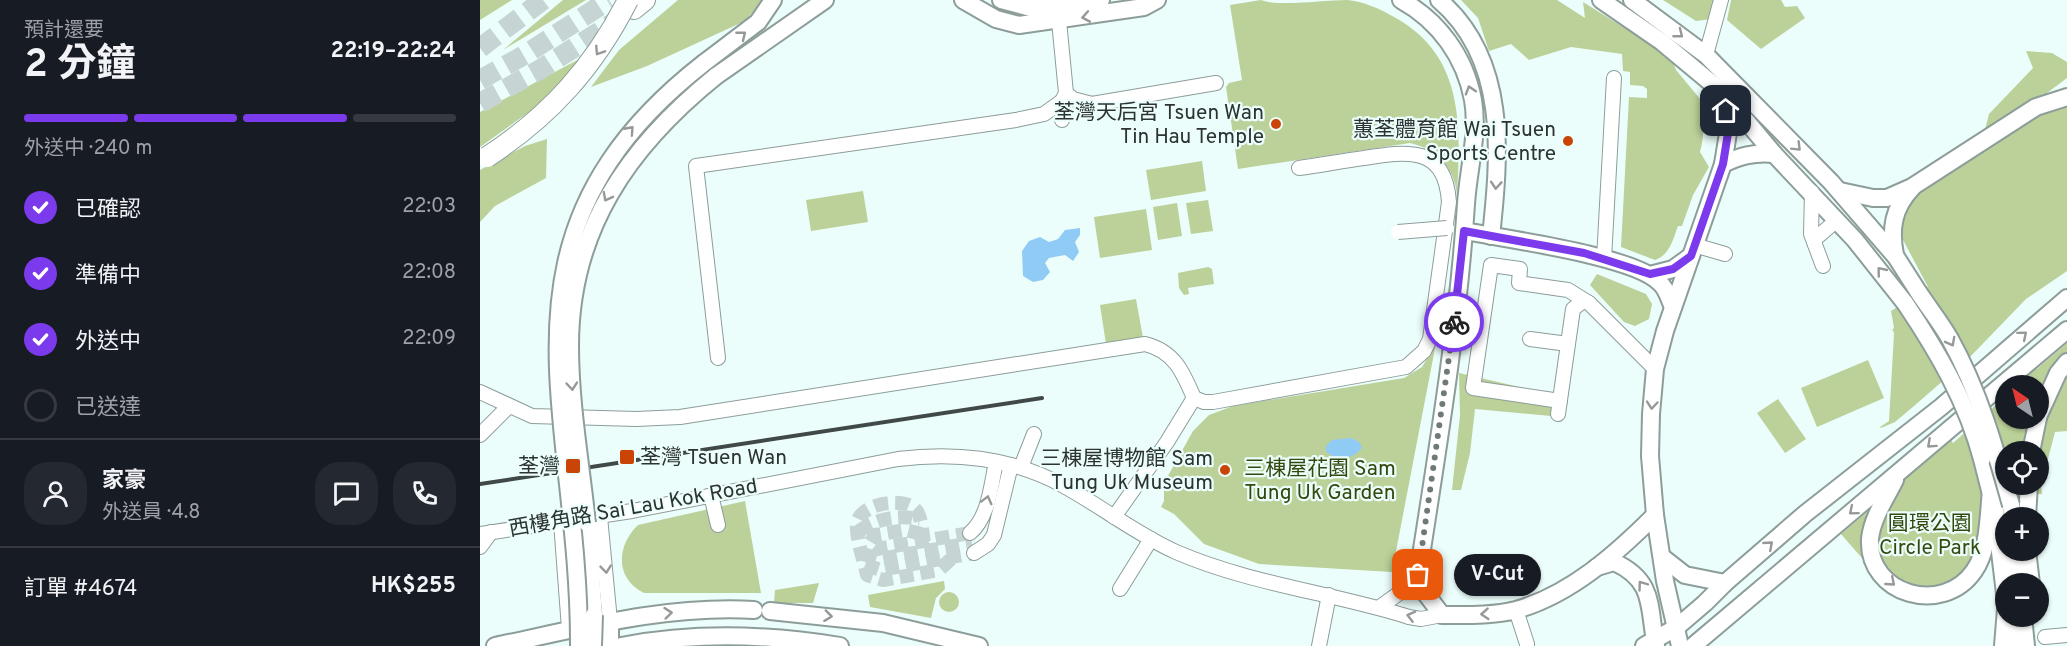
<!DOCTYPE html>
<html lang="zh-TW">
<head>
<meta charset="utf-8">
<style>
	:root { --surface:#171b24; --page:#242831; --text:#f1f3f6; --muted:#9ea1a6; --line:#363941; --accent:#7c3aed }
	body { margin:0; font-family:Overpass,"Noto Sans TC",sans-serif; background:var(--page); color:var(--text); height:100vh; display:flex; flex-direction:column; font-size:22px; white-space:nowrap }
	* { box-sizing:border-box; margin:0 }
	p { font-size:20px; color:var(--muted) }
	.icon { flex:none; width:33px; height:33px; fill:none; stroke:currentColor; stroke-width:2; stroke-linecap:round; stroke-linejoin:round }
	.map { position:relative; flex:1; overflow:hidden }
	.panel { display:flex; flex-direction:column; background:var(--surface); width:480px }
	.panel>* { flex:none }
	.needle { width:39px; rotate:325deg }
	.tools { position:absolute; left:1515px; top:375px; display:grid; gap:12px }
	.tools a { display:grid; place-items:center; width:54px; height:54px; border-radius:50%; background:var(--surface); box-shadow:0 2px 4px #0004; font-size:30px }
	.pin { position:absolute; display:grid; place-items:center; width:51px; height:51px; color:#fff; margin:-26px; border-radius:12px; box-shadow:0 3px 9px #0006 }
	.courier { position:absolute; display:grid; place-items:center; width:60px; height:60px; margin:-30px; border:4px solid #7c3aed; border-radius:50%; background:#fff; color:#222; box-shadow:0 2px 8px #0007 }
	.bubble { position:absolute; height:42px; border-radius:21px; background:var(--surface); box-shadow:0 2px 4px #0004; font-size:20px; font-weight:700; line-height:42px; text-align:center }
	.overview em { font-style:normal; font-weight:700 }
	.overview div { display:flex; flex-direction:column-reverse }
	.overview { display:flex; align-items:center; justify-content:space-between; height:102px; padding:0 24px }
	h1 { font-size:39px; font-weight:700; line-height:45px }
	.bar { display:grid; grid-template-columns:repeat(4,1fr); gap:9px 6px; align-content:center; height:72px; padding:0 24px }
	.bar i { height:8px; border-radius:4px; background:var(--line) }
	.bar .current { background:var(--accent) }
	.bar p { grid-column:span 4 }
	.line { display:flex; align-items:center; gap:15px; padding:0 24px; border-top:2px solid var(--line) }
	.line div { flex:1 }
	.round { display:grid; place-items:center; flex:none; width:63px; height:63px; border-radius:24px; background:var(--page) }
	ol { padding:0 24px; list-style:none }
	li { display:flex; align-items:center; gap:18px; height:66px }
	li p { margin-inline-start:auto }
	li .icon { padding:6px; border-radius:50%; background:var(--accent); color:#fff; stroke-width:4 }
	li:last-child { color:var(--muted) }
	li i { width:33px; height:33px; border:3px solid var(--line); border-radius:50% }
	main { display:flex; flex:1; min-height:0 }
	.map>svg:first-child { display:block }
</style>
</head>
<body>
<main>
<section class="panel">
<div class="overview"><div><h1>2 分鐘</h1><p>預計還要</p></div><em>22:19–22:24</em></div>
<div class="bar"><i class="current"></i><i class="current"></i><i class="current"></i><i></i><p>外送中 · 240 m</p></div>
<ol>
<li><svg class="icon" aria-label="check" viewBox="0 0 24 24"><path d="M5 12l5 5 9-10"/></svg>已確認<p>22:03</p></li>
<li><svg class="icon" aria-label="check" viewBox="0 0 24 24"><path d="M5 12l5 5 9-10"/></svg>準備中<p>22:08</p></li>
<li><svg class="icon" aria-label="check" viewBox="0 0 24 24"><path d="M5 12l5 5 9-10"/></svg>外送中<p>22:09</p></li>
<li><i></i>已送達</li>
</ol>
<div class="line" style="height:108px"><a class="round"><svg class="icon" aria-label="person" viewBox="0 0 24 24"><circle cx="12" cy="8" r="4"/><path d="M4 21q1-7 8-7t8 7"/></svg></a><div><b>家豪</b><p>外送員 · 4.8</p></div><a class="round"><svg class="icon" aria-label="chat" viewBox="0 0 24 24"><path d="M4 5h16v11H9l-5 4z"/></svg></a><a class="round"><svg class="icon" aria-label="phone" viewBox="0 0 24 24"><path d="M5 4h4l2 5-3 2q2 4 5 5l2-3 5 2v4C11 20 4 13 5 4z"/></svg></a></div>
<div class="line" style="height:78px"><div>訂單 #4674</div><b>HK$255</b></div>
</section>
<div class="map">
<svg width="1587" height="646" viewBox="0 0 1587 646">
	<rect width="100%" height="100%" fill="#ecfefb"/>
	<g fill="#bbd199" fill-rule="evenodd">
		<polygon points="0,0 32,0 0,20"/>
		<polygon points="83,0 106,0 23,50"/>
		<polygon points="198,0 283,0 265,21 167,66 111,87 139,50"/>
		<path d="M781,0C799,7 843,0 867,0C883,1 900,9 914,17C984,55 981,125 977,194C974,167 956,149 930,143L758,169L746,87L749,83L762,80L750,5Z"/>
		<path d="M981,0H1077L1105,18L1103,2L1191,57L1196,70L1226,106C1222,122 1225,136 1220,152L1229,167L1213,195L1202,226H1198C1193,239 1190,255 1175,260L1141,247L1149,97L1167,98V89L1163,86L1150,85V72L1143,71L1142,54L1091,47L1049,60L1031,44L1009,51L998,18Z"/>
		<polygon points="1183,0 1236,0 1232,19 1216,21"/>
		<polygon points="1251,0 1301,0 1305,7 1317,6 1325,18 1281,49 1247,20"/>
		<polygon points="1546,51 1572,53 1587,62 1587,78 1563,96 1505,130 1509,114 1553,68"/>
		<polygon points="103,57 66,100 0,147 0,112"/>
		<polygon points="1587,92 1587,271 1546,299 1488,359 1434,406 1415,422 1401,428 1400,427 1409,421 1414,334 1413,330 1411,331 1414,328 1411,311 1448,287 1421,236 1419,223 1435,194"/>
		<polygon points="67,139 66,178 15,206 0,222 0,170 45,146"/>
		<polygon points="722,161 726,191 671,200 666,170"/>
		<polygon points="383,191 388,222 331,231 326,200"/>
		<polygon points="728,200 733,231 711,234 706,203"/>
		<polygon points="697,203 702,236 678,240 673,207"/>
		<polygon points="666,209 672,250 620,258 614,217"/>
		<polygon points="728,267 732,269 734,284 708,288 709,294 704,295 699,288 698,273"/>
		<polygon points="1117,274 1166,294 1172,304 1169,319 1155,326 1144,322 1110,285"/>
		<polygon points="656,299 663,338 626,344 620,305"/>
		<polygon points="956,343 912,572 779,564 724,544 694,514 681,507 684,501 684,483 713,431 729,415 753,406 924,378 942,367"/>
		<path d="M1587,343V431L1575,432L1561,486L1562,494L1541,495L1501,504C1502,520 1502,544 1494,559C1470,600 1403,595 1399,543C1397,520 1412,507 1421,489C1423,484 1423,476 1423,471L1467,434L1473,443L1525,397L1521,374L1557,369ZM1526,386H1558V418H1526ZM1526,452H1558V484H1526Z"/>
		<polygon points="1388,360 1404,398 1337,427 1321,388"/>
		<polygon points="979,373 1079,396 1071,416 995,409 990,453 981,490 972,490 980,415"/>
		<polygon points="1298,399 1326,439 1305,453 1277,413"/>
		<path d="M265,501L281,593H164C135,579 136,546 158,525Z"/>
		<polygon points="1398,503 1394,572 1361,534"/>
		<polygon points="464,581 465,589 456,598 451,618 390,607 388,595"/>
		<polygon points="339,583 333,603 294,603 295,590"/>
		<circle cx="469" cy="602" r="10"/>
	</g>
	<g fill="#90cbf6">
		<polygon points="600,228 600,235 595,242 599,252 593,261 585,255 569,258 565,263 570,272 563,280 553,282 543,276 542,251 549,241 560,237 569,242 578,239 585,230"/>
		<path d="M871,438L879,442L882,448C872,460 858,461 846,452V446L852,440Z"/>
	</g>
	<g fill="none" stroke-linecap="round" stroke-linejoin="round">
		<g stroke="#c6d5d3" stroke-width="14" stroke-dasharray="14 7" stroke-linecap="butt">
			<path d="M379,531C398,518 417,515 440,519"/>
			<polyline points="442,534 425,530 395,535 390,543 397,549 490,533"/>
			<path d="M444,542C442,532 442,517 436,510C425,496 379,503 377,524C376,540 384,560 387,575L403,580L459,570L472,558"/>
			<polyline points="383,554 399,559 492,543"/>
			<polyline points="385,565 401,570 494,553"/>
		</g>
		<g stroke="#c6d5d3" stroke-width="20" stroke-dasharray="20 10" stroke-linecap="butt">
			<polyline points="0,48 63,0"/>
			<polyline points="0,80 46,54 129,0"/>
			<polyline points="0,103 59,70 139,19"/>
		</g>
		<defs>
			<g id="minor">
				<polyline points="1226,55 1241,0"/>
				<polyline points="586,93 593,99 612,104 736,83"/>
				<polyline points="582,101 582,120"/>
				<polyline points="1332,192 1331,234 1343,266"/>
				<polyline points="1335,244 1335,239 1357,220"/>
				<polyline points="1214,245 1245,254"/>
				<polyline points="1124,259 1134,78"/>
				<polyline points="1050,339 1088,344"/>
				<polyline points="238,358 216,166 536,120 564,114 582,101 586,93 579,21"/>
				<path d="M0,392L52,416L156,419L200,417L665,344C694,351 703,372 714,398L687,442L634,517"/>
				<path d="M714,398L724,402H733L926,367L944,351L950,339L969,202C965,145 927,151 884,158C862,161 841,165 819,168"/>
				<polyline points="1080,401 993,388 1011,265 1040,269 1039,283 1088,290 1109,303"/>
				<polyline points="1078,414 1093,309 1103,301 1109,303 1175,369"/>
				<polyline points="0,435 29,406"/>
				<polyline points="541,467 554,434"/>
				<polyline points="231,495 238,525"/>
				<polyline points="120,517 130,621"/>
				<polyline points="81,522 89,629"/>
				<path d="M490,533C509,517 511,485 516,462"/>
				<path d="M0,534L152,511L418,459C474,452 532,458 582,485C621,506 656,534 696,552C770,584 853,593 929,617L941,619L962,615"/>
				<polyline points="0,547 11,532"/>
				<polyline points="494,553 508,544 514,535 531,465"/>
				<polyline points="640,589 671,539"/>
				<polyline points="900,607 929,586 938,575"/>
				<polyline points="1036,610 1047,644"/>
				<polyline points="1565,637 1587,635"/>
				<polyline points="839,646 849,595"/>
			</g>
			<g id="major">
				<polyline points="483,0 516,19 539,25 664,7 677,0"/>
				<polyline points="521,0 551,8 621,0"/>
				<path d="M921,0C959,21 985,57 993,100C999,134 988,170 986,204C978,328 957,452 938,575L940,586L962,615C986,615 1012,616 1036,610C1090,595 1136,554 1175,515"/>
				<path d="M959,0C1028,59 1020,154 1011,236"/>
				<polyline points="1121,0 1182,42 1242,92 1294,154 1375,240 1425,303"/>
				<polyline points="1152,0 1226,55 1351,182 1416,257 1439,293"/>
				<polyline points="224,63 278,22 293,0"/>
				<polyline points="236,76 345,0"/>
				<path d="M1243,164C1260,156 1274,152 1294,154"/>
				<polyline points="1360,191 1393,198 1407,198 1432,187 1556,107 1587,97"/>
				<path d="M985,231C1025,239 1155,256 1180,283C1187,289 1189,299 1193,307"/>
				<path d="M1415,255C1410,229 1413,208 1432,188"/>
				<polyline points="1170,275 1193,269 1211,256"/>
				<polyline points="1558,417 1578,373 1587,362"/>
				<polyline points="1551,452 1558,418"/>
				<polyline points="1502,459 1515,510 1526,602"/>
				<path d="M1415,480C1406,498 1392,518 1390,539C1387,595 1463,616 1494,571C1509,550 1508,517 1511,491"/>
				<polyline points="1531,505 1532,518"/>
				<polyline points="1547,518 1549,484"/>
				<polyline points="107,523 114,615"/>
				<polyline points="1534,550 1539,584"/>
				<polyline points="1547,550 1551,584"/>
				<polyline points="1182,557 1205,575 1245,583"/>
				<path d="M1117,567L1134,562C1176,581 1168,608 1176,646"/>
				<polyline points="290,611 403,623 499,646"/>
				<polyline points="1529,616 1535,646"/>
				<polyline points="1543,616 1546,646"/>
				<polyline points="130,621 130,646"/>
				<path d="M15,646C101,628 186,605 274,610"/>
				<path d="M141,646C214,632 287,634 360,646"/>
				<polyline points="1164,646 1197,627 1225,603 1245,583 1326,513 1461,407 1587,298"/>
				<polyline points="1200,646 1185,581 1175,515 1170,456 1171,414 1175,369 1185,331 1243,164 1249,127 1242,92"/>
				<polyline points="1213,646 1587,330"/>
				<polyline points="1523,646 1526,609"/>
			</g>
			<polyline id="highway" points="154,9 165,0"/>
		</defs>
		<use href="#minor" stroke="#8c9d9a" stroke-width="16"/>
		<use href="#major" stroke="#8c9d9a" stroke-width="20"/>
		<use href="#highway" stroke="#8c9d9a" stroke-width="22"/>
		<use href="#minor" stroke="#fff" stroke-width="14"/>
		<use href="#major" stroke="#fff" stroke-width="16"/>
		<use href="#highway" stroke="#fff" stroke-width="20"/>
		<polyline stroke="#414948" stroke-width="4" points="0,484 562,398"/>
		<defs>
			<polyline id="minor-bridge" points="918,232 967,228"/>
			<g id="major-bridge">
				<path d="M1439,293C1449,308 1461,323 1470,339C1499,391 1515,448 1531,505"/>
				<path d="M1425,303C1458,352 1487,402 1502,459"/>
				<path d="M107,523C101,465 90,405 90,346C90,230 148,147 236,76"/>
				<path d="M99,646C100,409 0,238 224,63"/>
				<polyline points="113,646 114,615"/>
			</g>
			<path id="highway-bridge" d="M7,157C70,116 114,67 148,0"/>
		</defs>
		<use href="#minor-bridge" stroke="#8c9d9a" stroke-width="16" stroke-linecap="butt"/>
		<use href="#major-bridge" stroke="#8c9d9a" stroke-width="20" stroke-linecap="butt"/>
		<use href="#highway-bridge" stroke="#8c9d9a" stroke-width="22" stroke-linecap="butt"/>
		<use href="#minor-bridge" stroke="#fff" stroke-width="14"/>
		<use href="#major-bridge" stroke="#fff" stroke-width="16"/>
		<use href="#highway-bridge" stroke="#fff" stroke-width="20"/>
	</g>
	<defs><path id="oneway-chevron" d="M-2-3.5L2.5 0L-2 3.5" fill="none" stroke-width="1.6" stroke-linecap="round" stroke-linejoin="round" transform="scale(1.5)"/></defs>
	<g stroke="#969998">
		<use href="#oneway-chevron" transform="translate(606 17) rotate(170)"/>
		<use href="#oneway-chevron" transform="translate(1199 34) rotate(38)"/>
		<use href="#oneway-chevron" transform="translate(262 35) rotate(-39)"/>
		<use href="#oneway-chevron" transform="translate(119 51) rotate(123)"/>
		<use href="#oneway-chevron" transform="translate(990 90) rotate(-107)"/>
		<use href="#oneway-chevron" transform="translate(150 130) rotate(-48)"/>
		<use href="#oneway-chevron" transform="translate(1317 147) rotate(45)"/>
		<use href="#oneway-chevron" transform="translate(1016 185) rotate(94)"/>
		<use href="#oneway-chevron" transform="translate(127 197) rotate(118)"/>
		<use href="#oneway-chevron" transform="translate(1401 271) rotate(-129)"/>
		<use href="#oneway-chevron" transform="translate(1543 335) rotate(-40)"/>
		<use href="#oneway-chevron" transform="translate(1471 342) rotate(62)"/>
		<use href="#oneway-chevron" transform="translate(92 386) rotate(85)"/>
		<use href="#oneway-chevron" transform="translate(1172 405) rotate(95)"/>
		<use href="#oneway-chevron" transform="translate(1451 444) rotate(138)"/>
		<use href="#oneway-chevron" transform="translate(507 500) rotate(-76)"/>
		<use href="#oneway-chevron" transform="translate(1373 511) rotate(140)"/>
		<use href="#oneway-chevron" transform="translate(1289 545) rotate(-41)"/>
		<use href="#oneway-chevron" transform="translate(126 569) rotate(84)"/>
		<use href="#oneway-chevron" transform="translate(1411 582) rotate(41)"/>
		<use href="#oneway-chevron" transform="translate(1162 585) rotate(-126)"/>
		<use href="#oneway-chevron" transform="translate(188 613) rotate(-6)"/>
		<use href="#oneway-chevron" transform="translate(1005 614) rotate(176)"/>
		<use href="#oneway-chevron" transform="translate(348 616) rotate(7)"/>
		<use href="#oneway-chevron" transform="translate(931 616) rotate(-166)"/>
	</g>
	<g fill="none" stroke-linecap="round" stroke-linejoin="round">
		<polyline stroke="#6f7a78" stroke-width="6" stroke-dasharray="0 10.8" points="938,575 974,322"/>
		<polyline stroke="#7c3aed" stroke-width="8" points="974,322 984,231 1104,253 1170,274 1193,269 1211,256 1243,164 1249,127 1246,111"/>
	</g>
	<g fill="#ca4406" stroke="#ecfefb" stroke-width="2">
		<circle cx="796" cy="124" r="6"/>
		<circle cx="1088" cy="141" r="6"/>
		<rect x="139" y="449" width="16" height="16" rx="3"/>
		<rect x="85" y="458" width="16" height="16" rx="3"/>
		<circle cx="745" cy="470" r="6"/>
	</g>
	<g text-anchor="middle" stroke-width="4.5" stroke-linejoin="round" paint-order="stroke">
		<g font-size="21" fill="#2c3332" stroke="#ecfefb" text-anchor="end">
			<text x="784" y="119">荃灣天后宮 Tsuen Wan<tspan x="784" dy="24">Tin Hau Temple</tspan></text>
			<text x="1076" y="136">蕙荃體育館 Wai Tsuen<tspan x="1076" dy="24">Sports Centre</tspan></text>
			<text x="160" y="464" text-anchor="start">荃灣 Tsuen Wan</text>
			<text x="733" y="465">三棟屋博物館 Sam<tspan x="733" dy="24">Tung Uk Museum</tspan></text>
			<text x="80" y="473">荃灣</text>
		</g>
		<g font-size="21" fill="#36470e" stroke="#ecfefb">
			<text x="840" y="475">三棟屋花園 Sam<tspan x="840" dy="24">Tung Uk Garden</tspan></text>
			<text x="1450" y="530">圓環公園<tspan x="1450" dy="24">Circle Park</tspan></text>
		</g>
		<g font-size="21" fill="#2c3332" stroke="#ecfefb">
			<text transform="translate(153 507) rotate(-10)" y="7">西樓角路 Sai Lau Kok Road</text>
		</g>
	</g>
</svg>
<div class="tools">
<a><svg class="needle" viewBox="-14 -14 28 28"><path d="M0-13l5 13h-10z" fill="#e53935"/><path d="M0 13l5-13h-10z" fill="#9ea1a6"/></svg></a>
<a><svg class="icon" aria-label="locate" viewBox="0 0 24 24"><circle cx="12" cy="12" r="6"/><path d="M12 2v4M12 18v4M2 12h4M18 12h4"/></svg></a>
<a>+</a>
<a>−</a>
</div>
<div class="pin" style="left:938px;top:575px;background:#ea580c"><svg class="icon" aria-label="bag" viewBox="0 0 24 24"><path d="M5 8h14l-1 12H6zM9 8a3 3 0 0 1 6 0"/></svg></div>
<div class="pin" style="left:1246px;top:111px;background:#1f2937"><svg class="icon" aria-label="home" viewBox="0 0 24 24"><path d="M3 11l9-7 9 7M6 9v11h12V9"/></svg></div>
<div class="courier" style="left:974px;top:322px"><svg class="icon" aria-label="bike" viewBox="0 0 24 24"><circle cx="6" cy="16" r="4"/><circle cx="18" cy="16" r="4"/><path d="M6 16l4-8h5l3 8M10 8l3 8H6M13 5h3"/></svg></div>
<div class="bubble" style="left:974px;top:554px;width:87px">V-Cut</div>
</div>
</main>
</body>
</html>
